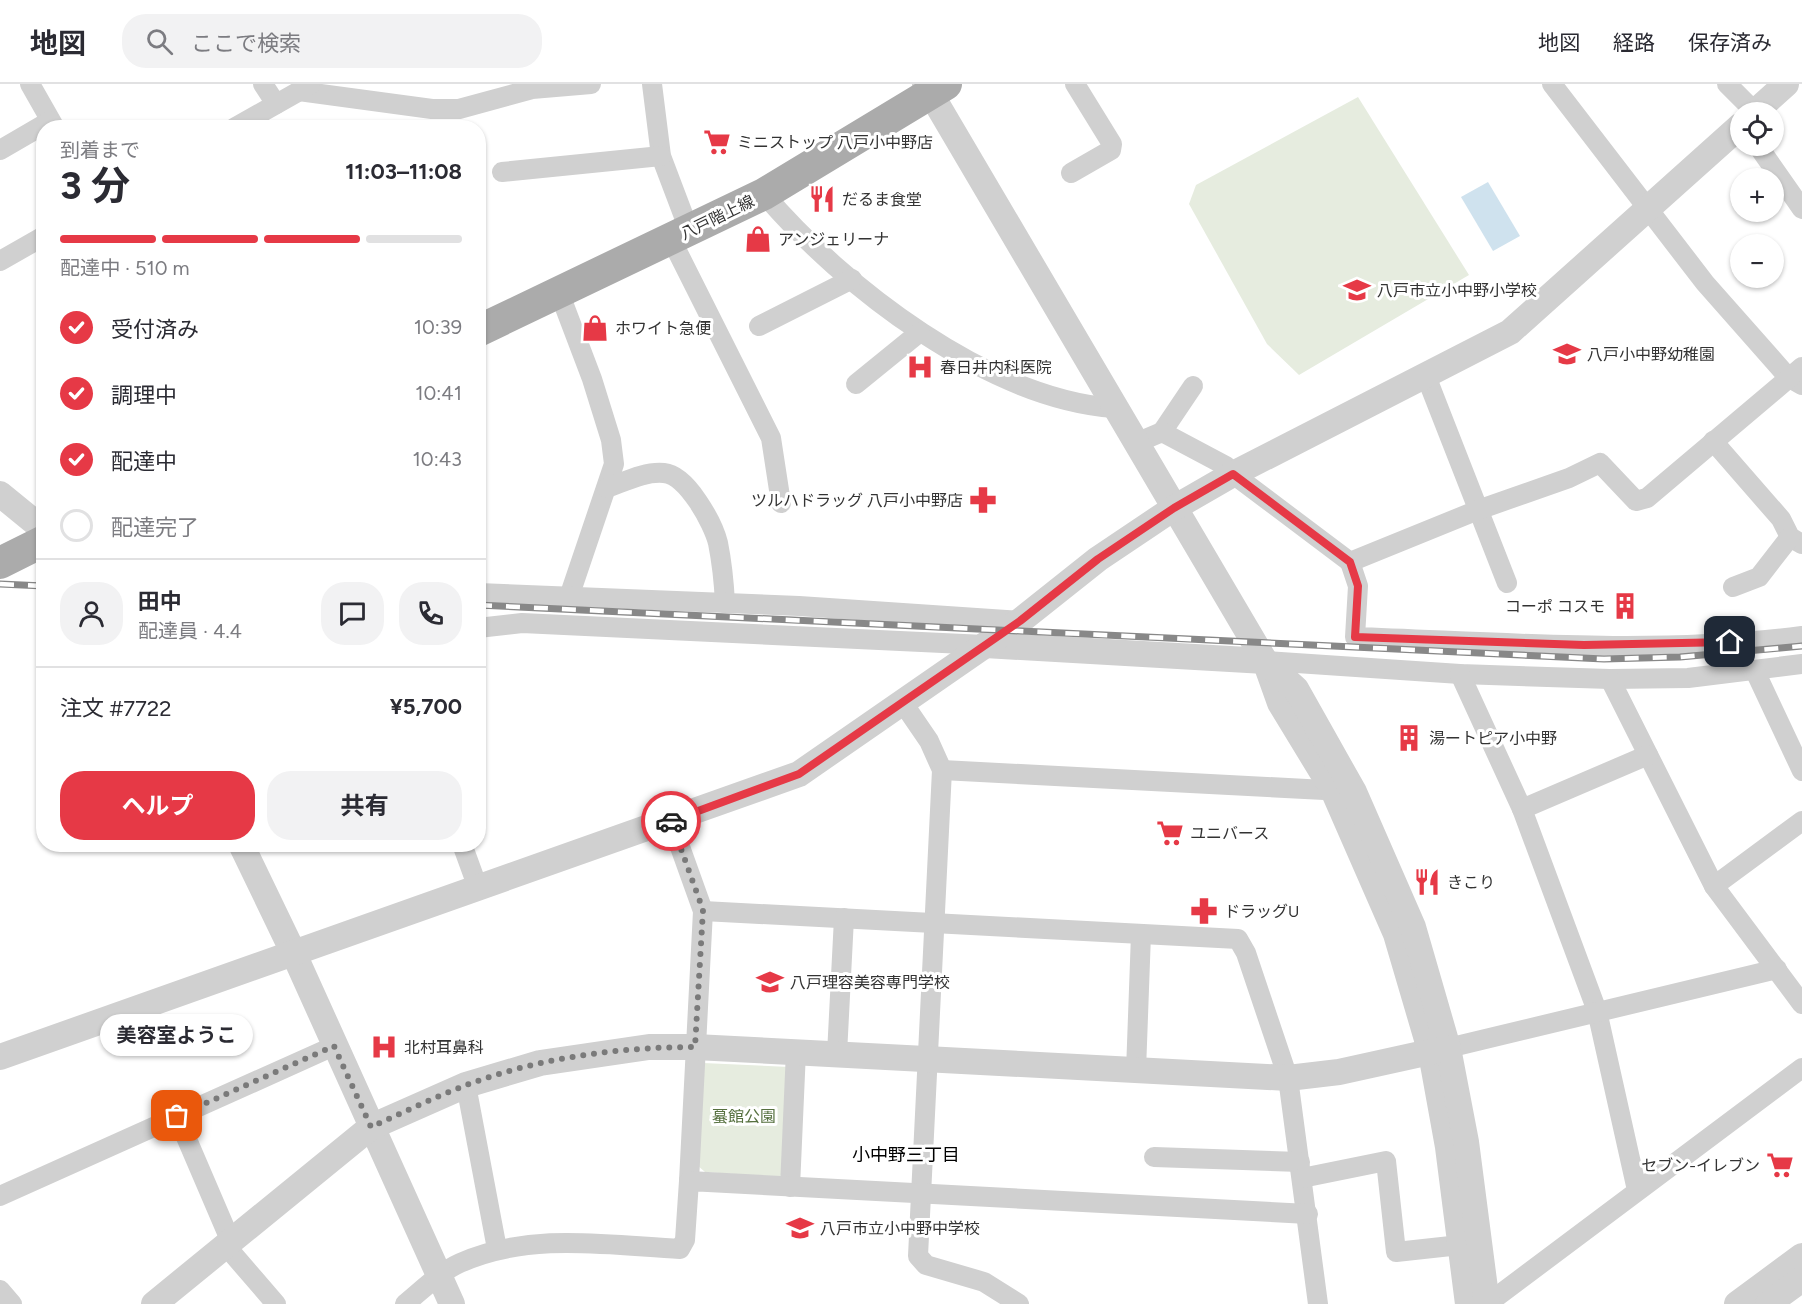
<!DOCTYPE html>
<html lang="ja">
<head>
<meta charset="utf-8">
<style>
	:root { --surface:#fff; --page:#f2f2f3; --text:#2b2b33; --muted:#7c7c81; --line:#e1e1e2; --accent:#e63946 }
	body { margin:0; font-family:Figtree,"Noto Sans JP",sans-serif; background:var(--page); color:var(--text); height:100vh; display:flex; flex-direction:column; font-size:22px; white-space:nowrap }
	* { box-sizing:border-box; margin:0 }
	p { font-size:20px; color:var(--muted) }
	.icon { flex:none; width:33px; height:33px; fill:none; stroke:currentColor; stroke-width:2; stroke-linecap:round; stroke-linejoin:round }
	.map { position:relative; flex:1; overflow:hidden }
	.panel { position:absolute; left:36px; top:36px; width:450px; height:732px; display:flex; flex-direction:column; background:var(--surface); border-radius:24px; box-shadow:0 2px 4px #0004 }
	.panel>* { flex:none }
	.buttons { position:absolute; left:1730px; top:18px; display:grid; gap:12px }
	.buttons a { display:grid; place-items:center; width:54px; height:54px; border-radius:50%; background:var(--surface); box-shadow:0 2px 4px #0004; font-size:30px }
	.pin { position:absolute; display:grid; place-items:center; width:51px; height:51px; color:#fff; margin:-26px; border-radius:12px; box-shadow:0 3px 9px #0006 }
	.courier { position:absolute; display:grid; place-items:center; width:60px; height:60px; margin:-30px; border:4px solid #e63946; border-radius:50%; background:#fff; color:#222; box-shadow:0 2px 8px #0007 }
	.bubble { position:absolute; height:42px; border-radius:21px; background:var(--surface); box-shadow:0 2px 4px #0004; font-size:20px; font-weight:700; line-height:42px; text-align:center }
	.head em { font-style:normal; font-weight:700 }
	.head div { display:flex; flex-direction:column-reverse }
	.head { display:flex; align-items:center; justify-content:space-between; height:102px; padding:0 24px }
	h1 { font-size:39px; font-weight:700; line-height:45px }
	.bar { display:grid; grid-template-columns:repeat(4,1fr); gap:9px 6px; align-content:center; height:72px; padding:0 24px }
	.bar i { height:8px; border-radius:4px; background:var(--line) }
	.bar .selected { background:var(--accent) }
	.bar p { grid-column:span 4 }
	.line { display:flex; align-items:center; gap:15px; padding:0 24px; border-top:2px solid var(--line) }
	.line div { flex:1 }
	.round { display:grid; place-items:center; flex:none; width:63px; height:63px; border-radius:24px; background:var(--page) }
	ol { padding:0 24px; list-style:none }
	li { display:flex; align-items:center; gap:18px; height:66px }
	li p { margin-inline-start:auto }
	li .icon { padding:6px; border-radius:50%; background:var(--accent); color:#fff; stroke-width:4 }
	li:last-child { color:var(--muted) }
	li i { width:33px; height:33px; border:3px solid var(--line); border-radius:50% }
	.primary-button { display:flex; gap:12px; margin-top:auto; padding:12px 24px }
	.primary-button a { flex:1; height:69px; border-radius:24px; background:var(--accent); color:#fff; font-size:24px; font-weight:700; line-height:69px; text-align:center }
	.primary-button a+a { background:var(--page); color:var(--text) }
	header { display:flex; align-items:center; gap:36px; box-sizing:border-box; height:84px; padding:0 30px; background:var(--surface); border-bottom:2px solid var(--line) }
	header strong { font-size:28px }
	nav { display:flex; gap:33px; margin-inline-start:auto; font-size:21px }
	.search { width:420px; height:54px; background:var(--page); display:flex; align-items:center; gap:15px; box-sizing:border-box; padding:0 21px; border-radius:24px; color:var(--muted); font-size:22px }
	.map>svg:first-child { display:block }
</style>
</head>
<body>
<header>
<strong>地図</strong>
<div class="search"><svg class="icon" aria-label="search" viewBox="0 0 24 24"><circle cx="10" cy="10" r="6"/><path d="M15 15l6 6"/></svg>ここで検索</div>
<nav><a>地図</a><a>経路</a><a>保存済み</a></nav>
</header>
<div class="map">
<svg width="1802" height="1220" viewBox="0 0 1802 1220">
	<rect width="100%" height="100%" fill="#fff"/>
	<g fill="#e6ecdf">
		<polygon points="1358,13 1469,191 1299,291 1267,260 1189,120 1196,101"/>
		<polygon points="703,979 790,983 784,1089 779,1093 705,1088 697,1081"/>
	</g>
	<polygon fill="#cfe2ee" points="1488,98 1520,152 1493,167 1461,113"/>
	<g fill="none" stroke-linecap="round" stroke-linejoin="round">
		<g stroke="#d0d0d0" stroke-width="20">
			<polyline points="30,0 55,44"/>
			<polyline points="263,0 276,20"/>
			<polyline points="652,0 661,72 689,146"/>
			<polyline points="1552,0 1705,199 1788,293 1802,301"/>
			<polyline points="1727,0 1755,28"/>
			<polyline points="299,7 432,25 459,25 532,5 591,0"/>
			<polyline points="234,44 310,1"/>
			<polyline points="1758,62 1802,125"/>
			<polyline points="0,66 50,37"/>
			<polyline points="502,88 661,72"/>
			<polyline points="1071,89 1111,66 1112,60 1075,0"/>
			<path d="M764,110C843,203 989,315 1114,324"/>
			<polyline points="671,155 771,354 781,419"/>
			<polyline points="0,177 44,152"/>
			<polyline points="559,208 592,295 611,356 614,380 569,513"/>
			<polyline points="759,242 852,195"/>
			<polyline points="1426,292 1507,499"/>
			<polyline points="856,300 920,248"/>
			<polyline points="1162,348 1193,302"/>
			<polyline points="1713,357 1781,435 1790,453 1802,460"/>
			<polyline points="1136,359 1162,348 1226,382 1233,390 1350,478 1478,426 1569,394 1600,379 1636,417 1647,414 1802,283"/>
			<path d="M607,404C624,398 645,387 664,389C687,391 713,439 718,459C722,479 724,499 725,519"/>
			<path d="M1350,478L1358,502L1355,553C1503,558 1654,571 1802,552"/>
			<polyline points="1733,503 1759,493 1790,453"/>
			<polyline points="478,509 799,522 1020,537"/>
			<polyline points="478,544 522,539 985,561"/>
			<polyline points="1265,577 1460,590 1610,595 1688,594 1802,580"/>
			<polyline points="1755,587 1802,687"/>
			<polyline points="1460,590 1522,725 1597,927 1637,1106"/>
			<polyline points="1610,595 1714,802 1802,920"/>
			<polyline points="903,619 929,657 942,686 918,1172 926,1181 984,1198 1019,1220"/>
			<polyline points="942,686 1344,707"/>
			<polyline points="1522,725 1648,671"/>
			<polyline points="670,735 703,827 689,1097"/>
			<polyline points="462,760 478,804"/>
			<polyline points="1714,802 1802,737"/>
			<polyline points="703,827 1238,855 1246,869 1288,994 1318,1220"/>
			<polyline points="1448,964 1777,885"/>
			<polyline points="837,970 844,834"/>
			<polyline points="1136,987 1141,850"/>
			<polyline points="466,1001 497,1165"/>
			<polyline points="177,1032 231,1158"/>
			<polyline points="1154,1073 1300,1078"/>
			<polyline points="1302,1094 1386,1077 1396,1168 1460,1161"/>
			<polyline points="790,1103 796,967"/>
			<polyline points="0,1112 334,962"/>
			<polyline points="226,1162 276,1220"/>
			<polyline points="0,1206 12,1220"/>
			<path d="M405,1220C422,1206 440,1188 460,1179C529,1148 607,1161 680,1165L685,1156L689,1097L1308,1130"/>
			<polyline points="1487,1220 1802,984"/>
		</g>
		<g stroke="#d0d0d0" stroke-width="26">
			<polyline points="925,0 1265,577 1280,619 1333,706 1396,850 1431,969 1448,1063 1468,1220"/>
			<polyline points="1755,28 1786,0"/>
			<polyline points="0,410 44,446"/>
			<polyline points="985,561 1265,577 1296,605 1354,708 1413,843 1448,964 1466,1058 1487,1220"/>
			<polyline points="241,760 294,870 452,1220"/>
			<polyline points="0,973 799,690 1020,537 1098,475 1174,424 1233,390 1510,248 1740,42"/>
			<polyline points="154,1220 371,1043 466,1001 540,979 649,963 695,963 1288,994 1339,988 1448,964"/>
			<polyline points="1737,1220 1802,1172"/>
			<polyline points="1768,1220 1802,1195"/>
		</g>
		<g stroke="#ababab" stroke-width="32">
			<polyline points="478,247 764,110 946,0"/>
			<polyline points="0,479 44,457"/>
		</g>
		<defs>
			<g id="rail">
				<polyline points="0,500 44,502"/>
				<polyline points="478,521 1604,575 1680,573 1802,562"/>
			</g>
		</defs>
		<use href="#rail" stroke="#888" stroke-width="7"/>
		<use href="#rail" stroke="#fff" stroke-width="4.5" stroke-dasharray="14" stroke-linecap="butt"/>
	</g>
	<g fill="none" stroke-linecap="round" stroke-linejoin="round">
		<path stroke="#7a7a7a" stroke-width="6" stroke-dasharray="0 10.8" d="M177,1032L334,962L371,1043C402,1029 433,1014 464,1002C536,974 619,963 695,963L703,826L671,737"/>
		<polyline stroke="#e63946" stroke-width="8" points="671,737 799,690 1020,537 1098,475 1174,424 1233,390 1350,478 1358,502 1355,553 1584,561 1730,558"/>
	</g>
	<defs>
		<symbol id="supermarket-bare" viewBox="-9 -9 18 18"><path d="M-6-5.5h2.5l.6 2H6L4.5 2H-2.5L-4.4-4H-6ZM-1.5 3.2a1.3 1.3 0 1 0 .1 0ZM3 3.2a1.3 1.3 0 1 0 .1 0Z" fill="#e63946" stroke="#fff" stroke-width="2.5" paint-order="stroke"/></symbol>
		<symbol id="restaurant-bare" viewBox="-9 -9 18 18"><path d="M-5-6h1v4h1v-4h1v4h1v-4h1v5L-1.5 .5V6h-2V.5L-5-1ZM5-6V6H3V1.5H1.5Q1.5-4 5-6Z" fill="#e63946" stroke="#fff" stroke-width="2.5" paint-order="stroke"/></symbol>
		<symbol id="shop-bare" viewBox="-9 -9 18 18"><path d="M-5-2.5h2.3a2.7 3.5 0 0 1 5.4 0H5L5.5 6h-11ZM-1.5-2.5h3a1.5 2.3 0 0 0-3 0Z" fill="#e63946" stroke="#fff" stroke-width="2.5" paint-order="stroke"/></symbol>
		<symbol id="school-bare" viewBox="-9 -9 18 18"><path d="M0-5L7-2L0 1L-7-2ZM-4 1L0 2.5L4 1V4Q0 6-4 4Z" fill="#e63946" stroke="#fff" stroke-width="2.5" paint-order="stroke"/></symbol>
		<symbol id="hospital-bare" viewBox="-9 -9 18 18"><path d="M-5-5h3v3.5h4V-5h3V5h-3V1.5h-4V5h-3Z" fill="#e63946" stroke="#fff" stroke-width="2.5" paint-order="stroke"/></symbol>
		<symbol id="pharmacy-bare" viewBox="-9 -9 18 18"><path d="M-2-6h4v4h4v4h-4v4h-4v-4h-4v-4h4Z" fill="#e63946" stroke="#fff" stroke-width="2.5" paint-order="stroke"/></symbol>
		<symbol id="building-bare" viewBox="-9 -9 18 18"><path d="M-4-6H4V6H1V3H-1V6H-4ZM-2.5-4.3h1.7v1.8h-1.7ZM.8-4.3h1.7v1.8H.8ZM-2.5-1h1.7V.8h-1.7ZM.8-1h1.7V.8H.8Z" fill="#e63946" stroke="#fff" stroke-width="2.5" paint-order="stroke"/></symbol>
		<symbol id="university-bare" viewBox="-9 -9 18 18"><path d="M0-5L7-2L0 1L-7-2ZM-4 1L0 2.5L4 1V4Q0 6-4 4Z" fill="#e63946" stroke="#fff" stroke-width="2.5" paint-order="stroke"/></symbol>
	</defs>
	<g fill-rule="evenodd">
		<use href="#supermarket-bare" x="698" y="39" width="38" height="38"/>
		<use href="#restaurant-bare" x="803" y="96" width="38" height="38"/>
		<use href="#shop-bare" x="739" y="136" width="38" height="38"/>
		<use href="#school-bare" x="1338" y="187" width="38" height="38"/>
		<use href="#shop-bare" x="576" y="225" width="38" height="38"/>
		<use href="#school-bare" x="1548" y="251" width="38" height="38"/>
		<use href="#hospital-bare" x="901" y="264" width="38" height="38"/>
		<use href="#pharmacy-bare" x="964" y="397" width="38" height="38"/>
		<use href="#building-bare" x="1606" y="503" width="38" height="38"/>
		<use href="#building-bare" x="1390" y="635" width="38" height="38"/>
		<use href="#supermarket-bare" x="1151" y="730" width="38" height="38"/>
		<use href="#restaurant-bare" x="1408" y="779" width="38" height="38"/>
		<use href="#pharmacy-bare" x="1185" y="808" width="38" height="38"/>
		<use href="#university-bare" x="751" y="879" width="38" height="38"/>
		<use href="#hospital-bare" x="365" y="944" width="38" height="38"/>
		<use href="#supermarket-bare" x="1761" y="1062" width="38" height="38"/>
		<use href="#school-bare" x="781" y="1125" width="38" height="38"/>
	</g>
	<g text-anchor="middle" stroke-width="6" stroke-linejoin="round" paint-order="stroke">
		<g font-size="16" fill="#333" stroke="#fff" text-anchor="start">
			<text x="737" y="64">ミニストップ 八戸小中野店</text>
			<text x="842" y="121">だるま食堂</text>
			<text x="778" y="161">アンジェリーナ</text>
			<text x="1377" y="212">八戸市立小中野小学校</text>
			<text x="615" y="250">ホワイト急便</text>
			<text x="1587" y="276">八戸小中野幼稚園</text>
			<text x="940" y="289">春日井内科医院</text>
			<text x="963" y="422" text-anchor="end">ツルハドラッグ 八戸小中野店</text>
			<text x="1605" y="528" text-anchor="end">コーポ コスモ</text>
			<text x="1429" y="660">湯ートピア小中野</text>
			<text x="1190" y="755">ユニバース</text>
			<text x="1447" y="804">きこり</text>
			<text x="1224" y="833">ドラッグU</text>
			<text x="790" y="904">八戸理容美容専門学校</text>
			<text x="404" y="969">北村耳鼻科</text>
			<text x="1760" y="1087" text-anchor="end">セブン-イレブン</text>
			<text x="820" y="1150">八戸市立小中野中学校</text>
		</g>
		<g font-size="16" fill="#333" stroke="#fff">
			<text transform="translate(717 133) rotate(-26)" y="6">八戸階上線</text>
		</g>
		<g font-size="16" fill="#56703f" stroke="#fff">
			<text x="744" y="1038">蟇館公園</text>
		</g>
		<g font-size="18" fill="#000" stroke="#fff">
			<text x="906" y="1077">小中野三丁目</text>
		</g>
	</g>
</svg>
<div class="buttons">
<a><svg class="icon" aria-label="locate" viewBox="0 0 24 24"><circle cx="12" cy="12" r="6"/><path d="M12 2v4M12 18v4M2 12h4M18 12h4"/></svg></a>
<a>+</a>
<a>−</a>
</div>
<div class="pin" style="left:177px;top:1032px;background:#ea580c"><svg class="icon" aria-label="bag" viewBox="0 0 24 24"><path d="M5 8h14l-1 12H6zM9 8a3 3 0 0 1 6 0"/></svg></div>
<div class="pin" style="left:1730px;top:558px;background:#1f2937"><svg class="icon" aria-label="home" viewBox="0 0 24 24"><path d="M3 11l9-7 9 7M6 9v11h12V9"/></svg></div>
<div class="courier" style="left:671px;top:737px"><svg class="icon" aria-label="car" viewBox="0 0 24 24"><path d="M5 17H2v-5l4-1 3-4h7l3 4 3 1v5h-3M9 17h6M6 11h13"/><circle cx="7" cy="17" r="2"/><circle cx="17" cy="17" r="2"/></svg></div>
<div class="bubble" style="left:100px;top:930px;width:153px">美容室ようこ</div>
<section class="panel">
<div class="head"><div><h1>3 分</h1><p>到着まで</p></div><em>11:03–11:08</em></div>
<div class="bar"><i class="selected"></i><i class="selected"></i><i class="selected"></i><i></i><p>配達中 · 510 m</p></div>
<ol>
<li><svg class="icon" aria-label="check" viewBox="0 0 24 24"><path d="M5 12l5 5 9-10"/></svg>受付済み<p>10:39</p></li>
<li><svg class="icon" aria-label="check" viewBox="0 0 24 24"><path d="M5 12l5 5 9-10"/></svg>調理中<p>10:41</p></li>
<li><svg class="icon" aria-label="check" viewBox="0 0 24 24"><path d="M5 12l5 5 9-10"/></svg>配達中<p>10:43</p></li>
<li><i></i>配達完了</li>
</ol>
<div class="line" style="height:108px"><a class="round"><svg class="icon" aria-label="person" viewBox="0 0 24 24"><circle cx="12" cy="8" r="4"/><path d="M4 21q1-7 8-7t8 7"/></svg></a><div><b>田中</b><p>配達員 · 4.4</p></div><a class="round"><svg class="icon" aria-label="chat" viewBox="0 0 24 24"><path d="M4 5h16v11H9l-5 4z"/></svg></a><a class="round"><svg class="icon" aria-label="phone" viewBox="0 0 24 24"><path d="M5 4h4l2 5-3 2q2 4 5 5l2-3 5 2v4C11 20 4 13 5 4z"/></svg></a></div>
<div class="line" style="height:78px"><div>注文 #7722</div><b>¥5,700</b></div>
<div class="primary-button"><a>ヘルプ</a><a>共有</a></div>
</section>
</div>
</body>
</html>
